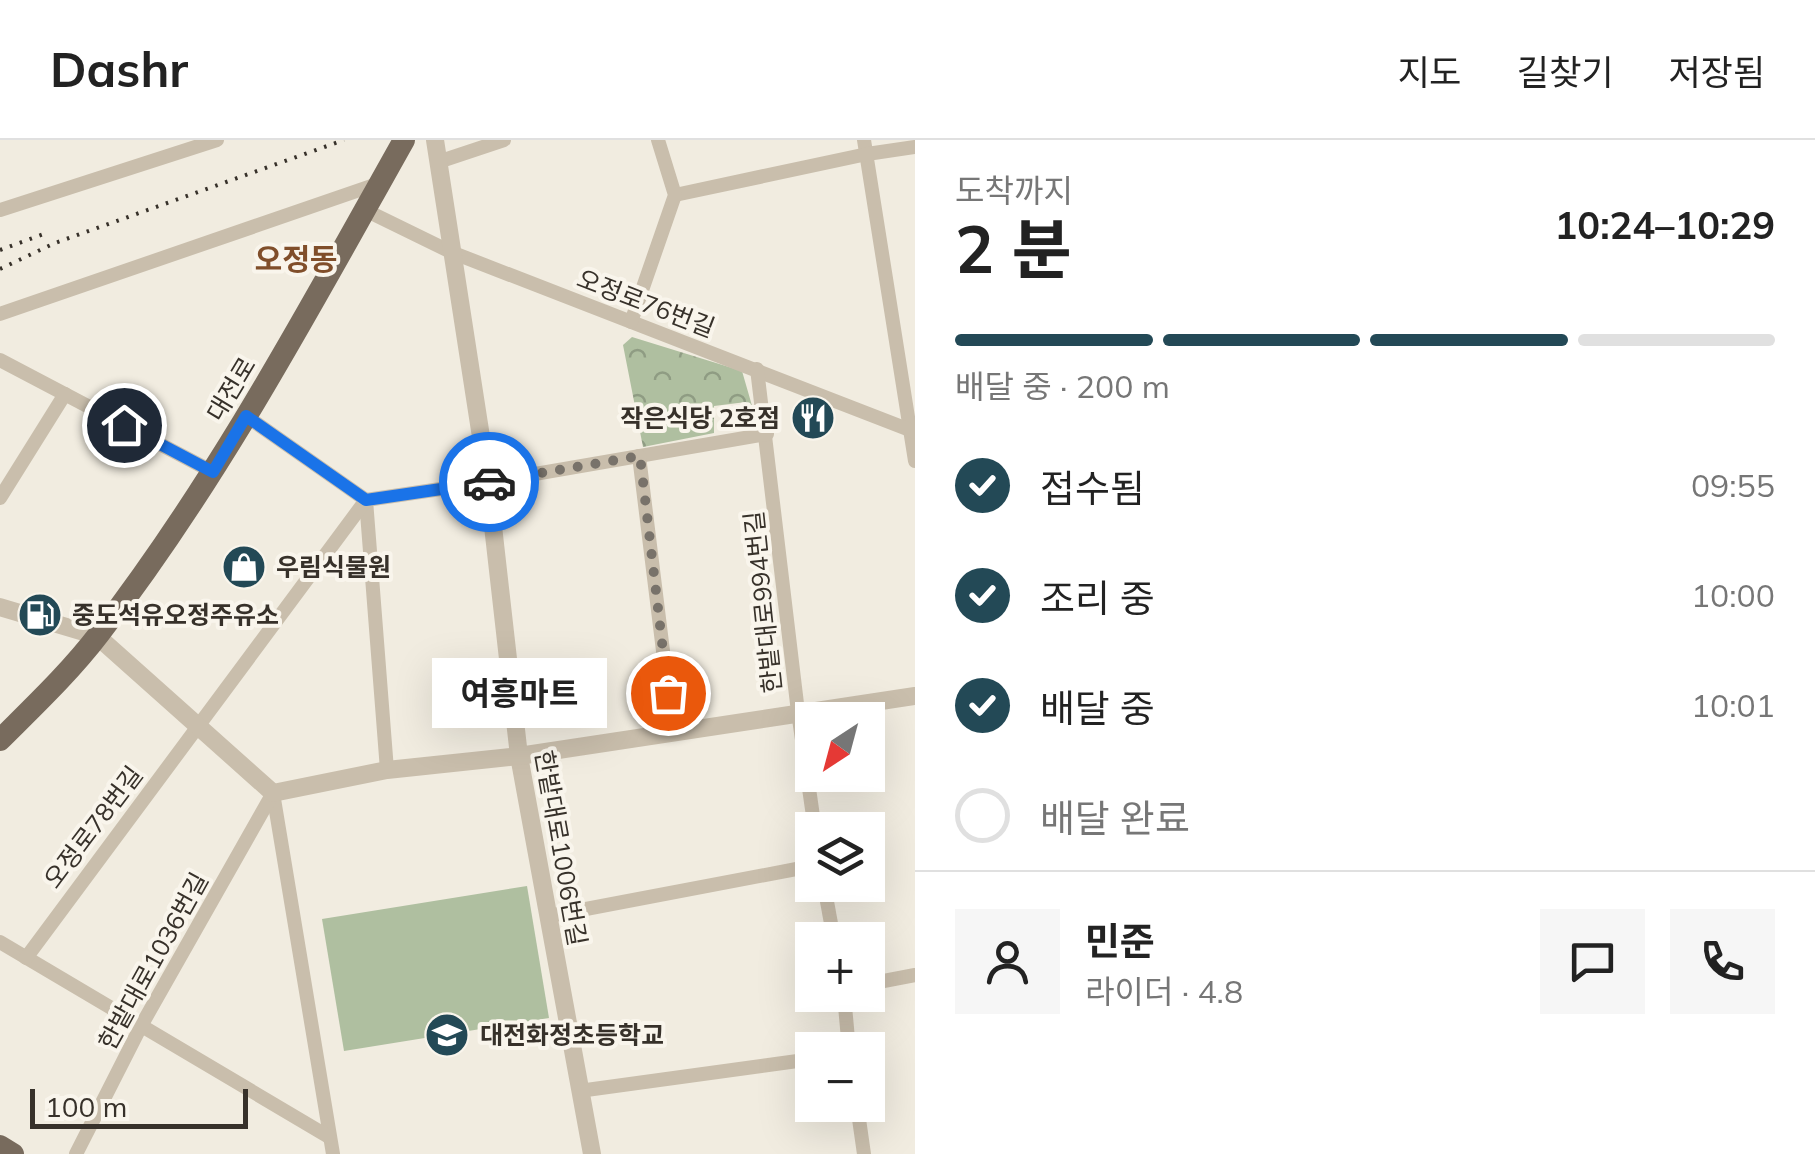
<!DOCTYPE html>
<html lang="ko">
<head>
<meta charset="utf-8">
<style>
	:root { --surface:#fff; --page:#f6f6f6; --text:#222; --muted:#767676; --line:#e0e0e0; --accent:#234956 }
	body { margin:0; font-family:Mulish,"Noto Sans KR",sans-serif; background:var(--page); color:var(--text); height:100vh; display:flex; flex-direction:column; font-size:38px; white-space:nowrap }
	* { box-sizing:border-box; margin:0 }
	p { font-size:32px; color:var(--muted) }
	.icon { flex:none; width:55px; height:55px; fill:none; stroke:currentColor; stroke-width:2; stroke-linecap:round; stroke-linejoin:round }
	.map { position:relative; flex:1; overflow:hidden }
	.panel { display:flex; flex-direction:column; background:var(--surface); width:900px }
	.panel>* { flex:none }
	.needle { width:65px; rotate:216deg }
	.tools { position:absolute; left:795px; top:562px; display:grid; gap:20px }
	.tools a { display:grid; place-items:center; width:90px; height:90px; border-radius:0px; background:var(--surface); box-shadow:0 10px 40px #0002; font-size:50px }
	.scale { position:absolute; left:30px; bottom:25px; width:218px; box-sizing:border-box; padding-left:10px; border:5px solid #37312a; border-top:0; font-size:28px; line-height:35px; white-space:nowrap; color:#37312a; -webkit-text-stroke:8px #f9f5ec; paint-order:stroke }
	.pin { position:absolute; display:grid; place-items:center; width:85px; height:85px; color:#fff; margin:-42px; border:5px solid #fff; border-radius:50%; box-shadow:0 2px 10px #0007 }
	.courier { position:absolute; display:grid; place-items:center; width:100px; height:100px; margin:-50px; border:8px solid #1a73e8; border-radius:50%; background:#fff; color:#222; box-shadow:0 2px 12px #0007 }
	.bubble { position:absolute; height:70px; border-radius:0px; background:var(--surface); box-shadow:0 10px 40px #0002; font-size:32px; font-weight:700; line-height:70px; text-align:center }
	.summary em { font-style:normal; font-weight:700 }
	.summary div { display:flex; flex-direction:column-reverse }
	.summary { display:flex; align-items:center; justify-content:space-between; height:170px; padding:0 40px }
	h1 { font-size:65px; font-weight:700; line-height:75px }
	.bar { display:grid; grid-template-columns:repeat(4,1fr); gap:15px 10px; align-content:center; height:120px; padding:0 40px }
	.bar i { height:12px; border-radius:8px; background:var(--line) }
	.bar .active { background:var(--accent) }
	.bar p { grid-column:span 4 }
	.line { display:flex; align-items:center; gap:25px; padding:0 40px; border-top:2px solid var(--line) }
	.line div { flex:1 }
	.round { display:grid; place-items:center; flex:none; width:105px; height:105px; border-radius:0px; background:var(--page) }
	ol { padding:0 40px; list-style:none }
	li { display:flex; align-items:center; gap:30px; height:110px }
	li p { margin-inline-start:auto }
	li .icon { padding:10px; border-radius:50%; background:var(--accent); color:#fff; stroke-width:4 }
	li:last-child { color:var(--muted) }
	li i { width:55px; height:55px; border:5px solid var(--line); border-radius:50% }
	header { display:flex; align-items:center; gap:60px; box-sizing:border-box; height:140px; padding:0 50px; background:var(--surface); border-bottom:2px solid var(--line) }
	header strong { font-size:48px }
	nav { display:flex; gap:55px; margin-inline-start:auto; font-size:35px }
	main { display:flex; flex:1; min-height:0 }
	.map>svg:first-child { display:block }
</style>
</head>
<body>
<header>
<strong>Dashr</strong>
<nav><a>지도</a><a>길찾기</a><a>저장됨</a></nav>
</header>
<main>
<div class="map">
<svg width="915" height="1014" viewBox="0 0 915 1014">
	<defs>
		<pattern id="park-crowns" width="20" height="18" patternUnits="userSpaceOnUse" patternTransform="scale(2.5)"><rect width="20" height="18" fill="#afbfa0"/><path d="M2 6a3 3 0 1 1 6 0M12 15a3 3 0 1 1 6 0" fill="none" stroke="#8f9c83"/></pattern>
	</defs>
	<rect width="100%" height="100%" fill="#f1ece0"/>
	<polygon fill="url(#park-crowns)" points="632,197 742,231 757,283 749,289 746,262 714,266 714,293 643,307 623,205"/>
	<polygon fill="#afbfa0" points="527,746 549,878 344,911 322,779"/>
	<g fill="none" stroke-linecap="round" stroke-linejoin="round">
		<g stroke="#c9beac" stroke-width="14">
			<polyline points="864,0 915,321"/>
			<polyline points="438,22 504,0"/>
			<polyline points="675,55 867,14 915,7"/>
			<polyline points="0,70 217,0"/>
			<polyline points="365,70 451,112 915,292"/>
			<polyline points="0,174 377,44"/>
			<polyline points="631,182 675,55 658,0"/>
			<polyline points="0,220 213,332"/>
			<polyline points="757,229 798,572 815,690"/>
			<polyline points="246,276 366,360 488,342 767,294"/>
			<polyline points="639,316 673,592"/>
			<polyline points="0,358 65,254"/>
			<polyline points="366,360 387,630"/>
			<polyline points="273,653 333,1014"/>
			<polyline points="824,745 834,800"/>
			<polyline points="549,776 812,726"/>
			<polyline points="0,802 329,997"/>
			<polyline points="26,818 366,360"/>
			<polyline points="868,844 915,835"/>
			<polyline points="844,855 849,910"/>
			<polyline points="579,951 812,919"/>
			<polyline points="857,965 864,1014"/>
			<polyline points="76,1014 141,886 273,653"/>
		</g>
		<g stroke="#c9beac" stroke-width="18">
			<polyline points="435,0 488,342 519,616 592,1014"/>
			<polyline points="0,467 97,496 273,653 387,630 519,616 915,556"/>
		</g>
		<g stroke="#786b5d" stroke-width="22">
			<path d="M0,600C34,566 70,532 99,494C218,340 309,169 404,0"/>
			<polyline points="0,1006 13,1014"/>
		</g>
		<g stroke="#37312a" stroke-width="4" stroke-dasharray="2.5 8" stroke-linecap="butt">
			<polyline points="0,110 49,92"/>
			<polyline points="0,129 55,103 344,0"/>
		</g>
	</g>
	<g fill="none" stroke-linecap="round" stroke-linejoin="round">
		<polyline stroke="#78726a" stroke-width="10" stroke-dasharray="0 18" points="489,342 640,316 668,553"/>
		<polyline stroke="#1a73e8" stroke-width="12" points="124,285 213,332 246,276 366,360 489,342"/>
	</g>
	<defs>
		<symbol id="restaurant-disc" viewBox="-11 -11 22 22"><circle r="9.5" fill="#234956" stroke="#f9f5ec"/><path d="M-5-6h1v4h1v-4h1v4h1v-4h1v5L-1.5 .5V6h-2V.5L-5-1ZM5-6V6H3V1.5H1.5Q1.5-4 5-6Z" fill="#fff"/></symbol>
		<symbol id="shop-disc" viewBox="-11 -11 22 22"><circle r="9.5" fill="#234956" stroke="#f9f5ec"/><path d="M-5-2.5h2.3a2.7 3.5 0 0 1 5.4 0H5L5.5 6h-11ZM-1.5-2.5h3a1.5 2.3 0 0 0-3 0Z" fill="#fff"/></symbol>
		<symbol id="fuel-disc" viewBox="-11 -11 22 22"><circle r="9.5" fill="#234956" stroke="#f9f5ec"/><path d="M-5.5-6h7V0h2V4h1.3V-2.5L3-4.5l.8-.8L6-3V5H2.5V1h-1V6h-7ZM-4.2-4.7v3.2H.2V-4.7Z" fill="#fff"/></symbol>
		<symbol id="school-disc" viewBox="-11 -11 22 22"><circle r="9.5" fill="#234956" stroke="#f9f5ec"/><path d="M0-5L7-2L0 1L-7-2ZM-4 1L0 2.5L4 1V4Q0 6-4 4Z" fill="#fff"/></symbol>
	</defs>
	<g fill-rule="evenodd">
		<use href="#restaurant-disc" x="788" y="253" width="50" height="50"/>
		<use href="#shop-disc" x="219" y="402" width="50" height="50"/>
		<use href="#fuel-disc" x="15" y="450" width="50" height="50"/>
		<use href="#school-disc" x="422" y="870" width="50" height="50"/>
	</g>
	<g text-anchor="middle" stroke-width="8" stroke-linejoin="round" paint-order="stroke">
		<g font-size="25" fill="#37312a" stroke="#f9f5ec">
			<text transform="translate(646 163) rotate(21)" y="9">오정로76번길</text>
			<text transform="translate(231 249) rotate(-59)" y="9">대전로</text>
			<text transform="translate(763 462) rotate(-96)" y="9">한밭대로994번길</text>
			<text transform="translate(93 687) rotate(-53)" y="9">오정로78번길</text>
			<text transform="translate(561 708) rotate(80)" y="9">한밭대로1006번길</text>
			<text transform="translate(153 821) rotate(-61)" y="9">한밭대로1036번길</text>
		</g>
		<g font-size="25" font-weight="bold" fill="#37312a" stroke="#f9f5ec" text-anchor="start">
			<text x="780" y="287" text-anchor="end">작은식당 2호점</text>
			<text x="276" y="436">우림식물원</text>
			<text x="72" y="484">중도석유오정주유소</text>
			<text x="480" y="904">대전화정초등학교</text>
		</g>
		<g font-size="30" font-weight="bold" fill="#804e2a" stroke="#f9f5ec">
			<text x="296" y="130">오정동</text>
		</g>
	</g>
</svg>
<div class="tools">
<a><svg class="needle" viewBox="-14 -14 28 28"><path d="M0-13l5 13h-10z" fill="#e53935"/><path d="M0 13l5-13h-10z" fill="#767676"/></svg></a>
<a><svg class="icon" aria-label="layers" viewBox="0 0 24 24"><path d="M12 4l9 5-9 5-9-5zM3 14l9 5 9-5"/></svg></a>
<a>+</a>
<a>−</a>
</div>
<div class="scale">100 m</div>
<div class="pin" style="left:668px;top:553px;background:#ea580c"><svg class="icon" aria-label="bag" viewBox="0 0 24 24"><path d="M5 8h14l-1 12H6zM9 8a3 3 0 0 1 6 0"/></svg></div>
<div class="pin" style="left:124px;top:285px;background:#1f2937"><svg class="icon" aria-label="home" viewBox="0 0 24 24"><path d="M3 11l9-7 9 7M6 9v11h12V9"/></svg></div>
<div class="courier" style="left:489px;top:342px"><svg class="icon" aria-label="car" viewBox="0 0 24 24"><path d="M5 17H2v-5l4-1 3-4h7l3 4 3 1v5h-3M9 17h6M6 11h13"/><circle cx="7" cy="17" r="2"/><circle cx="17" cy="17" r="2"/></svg></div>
<div class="bubble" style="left:432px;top:518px;width:175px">여흥마트</div>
</div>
<section class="panel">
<div class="summary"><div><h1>2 분</h1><p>도착까지</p></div><em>10:24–10:29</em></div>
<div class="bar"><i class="active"></i><i class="active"></i><i class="active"></i><i></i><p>배달 중 · 200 m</p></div>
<ol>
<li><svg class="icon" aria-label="check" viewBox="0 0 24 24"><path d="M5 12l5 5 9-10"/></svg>접수됨<p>09:55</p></li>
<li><svg class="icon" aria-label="check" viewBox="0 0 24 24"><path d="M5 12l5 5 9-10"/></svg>조리 중<p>10:00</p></li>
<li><svg class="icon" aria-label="check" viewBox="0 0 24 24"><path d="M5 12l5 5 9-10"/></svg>배달 중<p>10:01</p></li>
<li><i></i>배달 완료</li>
</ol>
<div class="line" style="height:180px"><a class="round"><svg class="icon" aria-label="person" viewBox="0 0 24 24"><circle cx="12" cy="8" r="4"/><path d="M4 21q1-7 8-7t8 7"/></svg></a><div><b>민준</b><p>라이더 · 4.8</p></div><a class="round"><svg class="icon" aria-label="chat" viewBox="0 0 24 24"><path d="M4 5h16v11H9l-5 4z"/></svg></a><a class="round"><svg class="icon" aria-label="phone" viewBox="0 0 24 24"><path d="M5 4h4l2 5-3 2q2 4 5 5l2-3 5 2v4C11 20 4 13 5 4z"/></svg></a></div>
</section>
</main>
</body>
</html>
